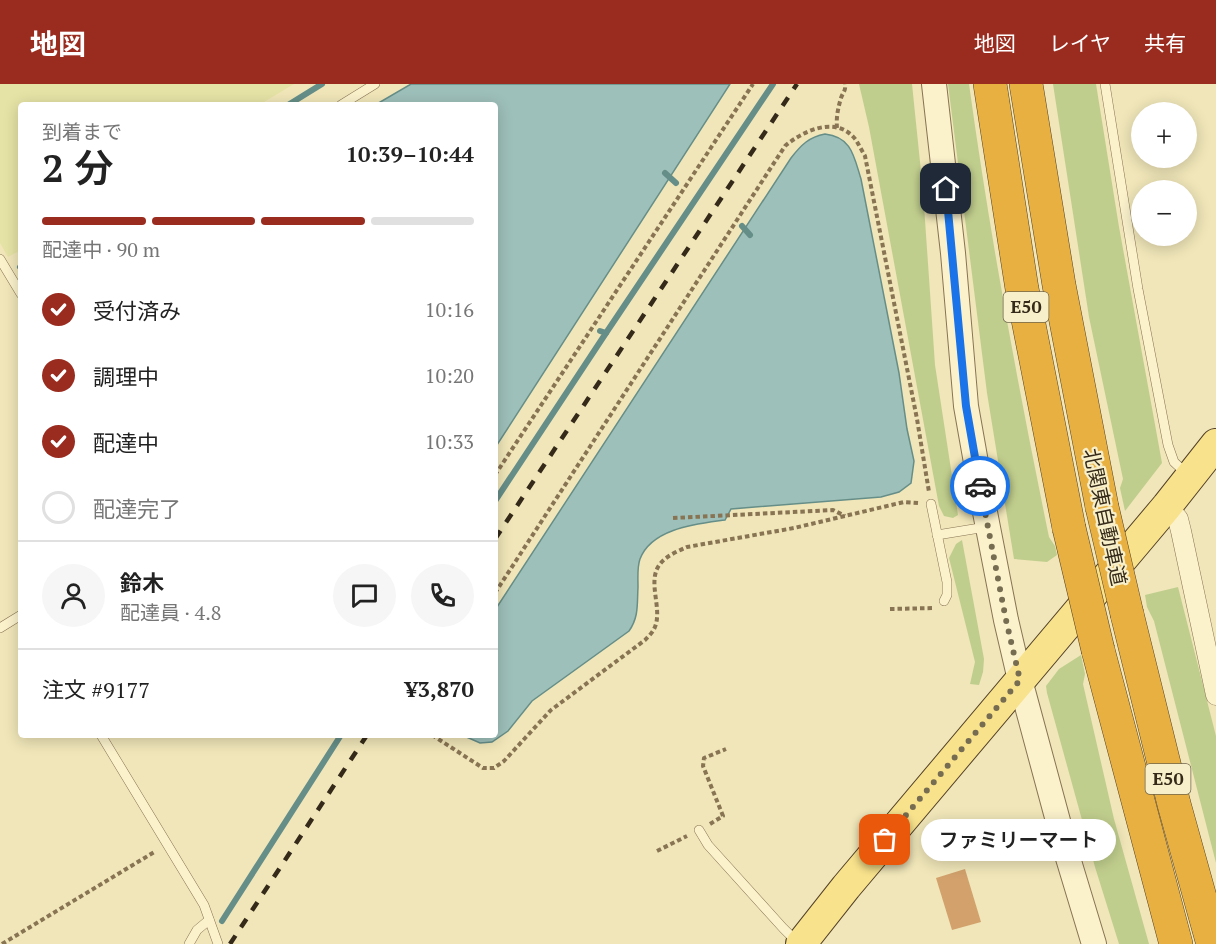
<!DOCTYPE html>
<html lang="ja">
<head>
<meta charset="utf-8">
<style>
	:root { --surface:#fff; --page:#f6f6f6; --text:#222; --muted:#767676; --line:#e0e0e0; --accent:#9a2b1f }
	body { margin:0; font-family:"PT Serif","Noto Sans JP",serif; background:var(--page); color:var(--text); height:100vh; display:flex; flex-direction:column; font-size:22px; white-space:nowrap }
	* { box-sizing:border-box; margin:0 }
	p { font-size:20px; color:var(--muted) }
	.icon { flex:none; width:33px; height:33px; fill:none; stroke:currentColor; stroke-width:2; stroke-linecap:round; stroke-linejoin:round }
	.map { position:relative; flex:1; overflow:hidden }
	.side { position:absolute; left:18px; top:18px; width:480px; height:636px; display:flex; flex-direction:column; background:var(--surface); border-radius:6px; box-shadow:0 3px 15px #0003 }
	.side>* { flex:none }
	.controls { position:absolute; left:1131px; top:18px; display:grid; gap:12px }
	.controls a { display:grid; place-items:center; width:66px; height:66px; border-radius:50%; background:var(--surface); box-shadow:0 3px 15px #0003; font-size:30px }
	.pin { position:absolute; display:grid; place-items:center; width:51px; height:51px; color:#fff; margin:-26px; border-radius:12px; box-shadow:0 3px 9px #0006 }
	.courier { position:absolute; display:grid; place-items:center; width:60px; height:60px; margin:-30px; border:4px solid #1a73e8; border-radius:50%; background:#fff; color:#222; box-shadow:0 2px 8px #0007 }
	.bubble { position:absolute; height:42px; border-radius:21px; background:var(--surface); box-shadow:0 3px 15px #0003; font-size:20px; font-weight:600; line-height:42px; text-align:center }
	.headline em { font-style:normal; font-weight:600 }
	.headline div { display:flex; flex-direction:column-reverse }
	.headline { display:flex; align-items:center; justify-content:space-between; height:102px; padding:0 24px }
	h1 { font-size:39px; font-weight:600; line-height:45px }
	.bar { display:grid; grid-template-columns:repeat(4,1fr); gap:9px 6px; align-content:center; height:72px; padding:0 24px }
	.bar i { height:8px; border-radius:4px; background:var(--line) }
	.bar .current { background:var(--accent) }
	.bar p { grid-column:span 4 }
	.line { display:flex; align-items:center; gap:15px; padding:0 24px; border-top:2px solid var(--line) }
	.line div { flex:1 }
	.round { display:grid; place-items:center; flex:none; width:63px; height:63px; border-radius:32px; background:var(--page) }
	ol { padding:0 24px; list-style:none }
	li { display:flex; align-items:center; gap:18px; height:66px }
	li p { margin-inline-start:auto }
	li .icon { padding:6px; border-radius:50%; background:var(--accent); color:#fff; stroke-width:4 }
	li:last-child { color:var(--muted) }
	li i { width:33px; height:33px; border:3px solid var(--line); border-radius:50% }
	header { display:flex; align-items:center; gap:36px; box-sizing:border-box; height:84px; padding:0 30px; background:var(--accent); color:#fff }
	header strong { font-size:28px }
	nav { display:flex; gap:33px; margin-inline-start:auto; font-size:21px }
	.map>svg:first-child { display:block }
</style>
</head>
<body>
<header>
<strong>地図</strong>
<nav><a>地図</a><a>レイヤ</a><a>共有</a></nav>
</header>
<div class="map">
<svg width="1216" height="860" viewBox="0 0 1216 860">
	<rect width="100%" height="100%" fill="#f0e6b9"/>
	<polygon fill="#e6e3a6" points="0,0 294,0 259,21 21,21 21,166 8,173 0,159"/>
	<g fill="#c0ce8d">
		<polygon points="859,0 912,0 923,107 935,281 958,431 953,434 944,432 939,422 869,43"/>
		<path d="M948,0H969C990,152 1018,303 1049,453L1055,462L1057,471L1047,478L1014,475L987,309Z"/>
		<polygon points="1053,0 1096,0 1119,143 1162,379 1125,427 1120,404 1123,395 1089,233"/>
		<polygon points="962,456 984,575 983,588 979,601 970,600 975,578 949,474 956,460"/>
		<polygon points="1178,503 1216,652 1216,779 1154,537 1147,523 1145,511"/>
		<polygon points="1081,571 1085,590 1083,600 1114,735 1149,860 1119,860 1095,783 1047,609 1046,602 1059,585"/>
	</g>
	<g fill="#9ec0ba" stroke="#668e88" stroke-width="1.5">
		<polygon points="411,0 730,0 495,364 495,21 375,21"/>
		<path d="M825,50C852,53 854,73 861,95L899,289L907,345L914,377L911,399L899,408L881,413L731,425L725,436C697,440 652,444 640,475C637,483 638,494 638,503C637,520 639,533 629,547L532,617L508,647L492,658L480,659L462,651H495V526L791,74C801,61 809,53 825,50Z"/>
	</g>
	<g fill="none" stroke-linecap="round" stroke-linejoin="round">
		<g stroke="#668e88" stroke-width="6">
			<polyline points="288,21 322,0"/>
			<polyline points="665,89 676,99"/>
			<polyline points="742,142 750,151"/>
			<polyline points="20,183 21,182"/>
			<polyline points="606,249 773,0"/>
			<polyline points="495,417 606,249 600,247"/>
			<polyline points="222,837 341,651"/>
		</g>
	</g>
	<polygon fill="#d2a16c" points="965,785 981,838 952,846 936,794"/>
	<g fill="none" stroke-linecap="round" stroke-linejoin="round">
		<defs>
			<g id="service">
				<polyline points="1105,0 1138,205 1168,361 1174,378 1188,391"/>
				<polyline points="341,21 375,0"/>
				<polyline points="0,175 21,210"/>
				<polyline points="931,420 947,498 947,511 944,517"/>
				<polyline points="937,451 986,443"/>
				<polyline points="0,544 21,531"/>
				<polyline points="101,651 204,821 218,860"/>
				<polyline points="699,746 708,761 783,844 798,859"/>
				<polyline points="189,860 197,846 209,836"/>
			</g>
			<polyline id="minor" points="1167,422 1178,435 1181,447 1216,611"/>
			<polyline id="tertiary" points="934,0 953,169 966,322 983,418 1006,536 1020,596 1068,774 1094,860"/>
			<polyline id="primary" points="801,860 846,803 1167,422 1216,360"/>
			<g id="motorway">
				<polyline points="990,0 1022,205 1069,444"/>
				<polyline points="1026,0 1059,201 1102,423"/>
				<polyline points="1127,530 1174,720 1213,860"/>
				<polyline points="1098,566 1176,860"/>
			</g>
		</defs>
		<use href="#service" stroke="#887453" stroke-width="10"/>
		<use href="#minor" stroke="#887453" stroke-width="21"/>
		<use href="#tertiary" stroke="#887453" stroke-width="26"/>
		<use href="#primary" stroke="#544128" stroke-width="32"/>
		<use href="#motorway" stroke="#544128" stroke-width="34"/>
		<g stroke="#887453" stroke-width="4" stroke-dasharray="4.5 3" stroke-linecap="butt">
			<path d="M837,44C836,34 838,24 841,14C843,8 846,7 845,0"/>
			<polyline points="495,391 753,0"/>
			<polyline points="673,434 833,426 845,432"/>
			<path d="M495,509L785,62C804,46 837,31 856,56C859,61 862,67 865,72L917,335L929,408"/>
			<polyline points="890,525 934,524"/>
			<path d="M432,651L483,684H494L504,677L551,626L645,556C648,553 652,549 654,545C664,526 646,498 660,480C666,472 678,467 687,463L794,444L904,418L918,419"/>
			<polyline points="710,740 723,732 703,682 704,674 726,665"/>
			<polyline points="657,767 687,752"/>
			<polyline points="2,860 156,767"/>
		</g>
		<use href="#service" stroke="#fbf2cc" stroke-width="9"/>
		<use href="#minor" stroke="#fbf2cc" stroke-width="20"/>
		<use href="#tertiary" stroke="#fbf2cc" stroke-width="24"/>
		<use href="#primary" stroke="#f8e28c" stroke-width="30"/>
		<use href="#motorway" stroke="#e8b041" stroke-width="33"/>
		<g stroke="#352a19" stroke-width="4.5" stroke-dasharray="10 10" stroke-linecap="butt">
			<polyline points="495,455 797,0"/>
			<polyline points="230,860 367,651"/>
		</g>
		<defs>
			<g id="motorway-bridge">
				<polyline points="1102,423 1127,530"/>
				<polyline points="1069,444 1098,566"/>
			</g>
		</defs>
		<use href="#motorway-bridge" stroke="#544128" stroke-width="34" stroke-linecap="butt"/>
		<use href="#motorway-bridge" stroke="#e8b041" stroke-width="33"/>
	</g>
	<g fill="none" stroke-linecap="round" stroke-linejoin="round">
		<polyline stroke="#766c51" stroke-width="6" stroke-dasharray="0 10.8" points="885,756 1020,596 1006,536 980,402"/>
		<polyline stroke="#1a73e8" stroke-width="8" points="946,105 966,322 980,402"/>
	</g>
	<g text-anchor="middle" stroke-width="4.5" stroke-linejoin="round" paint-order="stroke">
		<g fill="#f7efc9" stroke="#6f654e" stroke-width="1.5">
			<rect x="1003.5" y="208" width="45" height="30" rx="4.5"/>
			<rect x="1145.5" y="680" width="45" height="30" rx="4.5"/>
		</g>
		<g font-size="18" font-weight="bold" fill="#352a19">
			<text x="1026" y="229">E50</text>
			<text x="1168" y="701">E50</text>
		</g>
		<g font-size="20" fill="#352a19" stroke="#f7efc9">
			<text transform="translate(1105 433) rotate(78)" y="7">北関東自動車道</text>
		</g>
	</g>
</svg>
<div class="controls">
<a>+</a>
<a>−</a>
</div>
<div class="pin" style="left:885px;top:756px;background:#ea580c"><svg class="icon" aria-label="bag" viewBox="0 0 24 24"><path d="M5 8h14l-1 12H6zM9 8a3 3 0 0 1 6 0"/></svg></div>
<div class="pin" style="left:946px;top:105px;background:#1f2937"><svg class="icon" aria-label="home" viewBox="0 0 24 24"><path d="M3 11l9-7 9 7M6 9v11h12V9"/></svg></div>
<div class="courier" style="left:980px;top:402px"><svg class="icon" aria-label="car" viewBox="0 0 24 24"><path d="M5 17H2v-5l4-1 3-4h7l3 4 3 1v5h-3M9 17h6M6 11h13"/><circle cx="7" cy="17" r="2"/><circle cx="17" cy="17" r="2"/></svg></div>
<div class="bubble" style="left:921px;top:735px;width:195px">ファミリーマート</div>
<section class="side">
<div class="headline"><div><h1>2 分</h1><p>到着まで</p></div><em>10:39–10:44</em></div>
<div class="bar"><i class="current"></i><i class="current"></i><i class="current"></i><i></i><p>配達中 · 90 m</p></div>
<ol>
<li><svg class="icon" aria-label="check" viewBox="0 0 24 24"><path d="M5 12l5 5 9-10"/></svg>受付済み<p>10:16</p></li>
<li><svg class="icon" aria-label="check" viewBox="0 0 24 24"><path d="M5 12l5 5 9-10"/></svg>調理中<p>10:20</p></li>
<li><svg class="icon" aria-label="check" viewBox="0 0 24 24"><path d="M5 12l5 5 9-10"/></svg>配達中<p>10:33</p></li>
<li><i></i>配達完了</li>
</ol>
<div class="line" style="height:108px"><a class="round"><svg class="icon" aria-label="person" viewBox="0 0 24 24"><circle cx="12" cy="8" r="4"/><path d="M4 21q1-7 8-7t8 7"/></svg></a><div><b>鈴木</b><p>配達員 · 4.8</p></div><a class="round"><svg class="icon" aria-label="chat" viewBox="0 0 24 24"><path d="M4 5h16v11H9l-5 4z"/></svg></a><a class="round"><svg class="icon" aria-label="phone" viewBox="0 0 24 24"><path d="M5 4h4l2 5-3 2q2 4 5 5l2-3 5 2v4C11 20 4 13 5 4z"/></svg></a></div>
<div class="line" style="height:78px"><div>注文 #9177</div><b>¥3,870</b></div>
</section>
</div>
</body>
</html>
